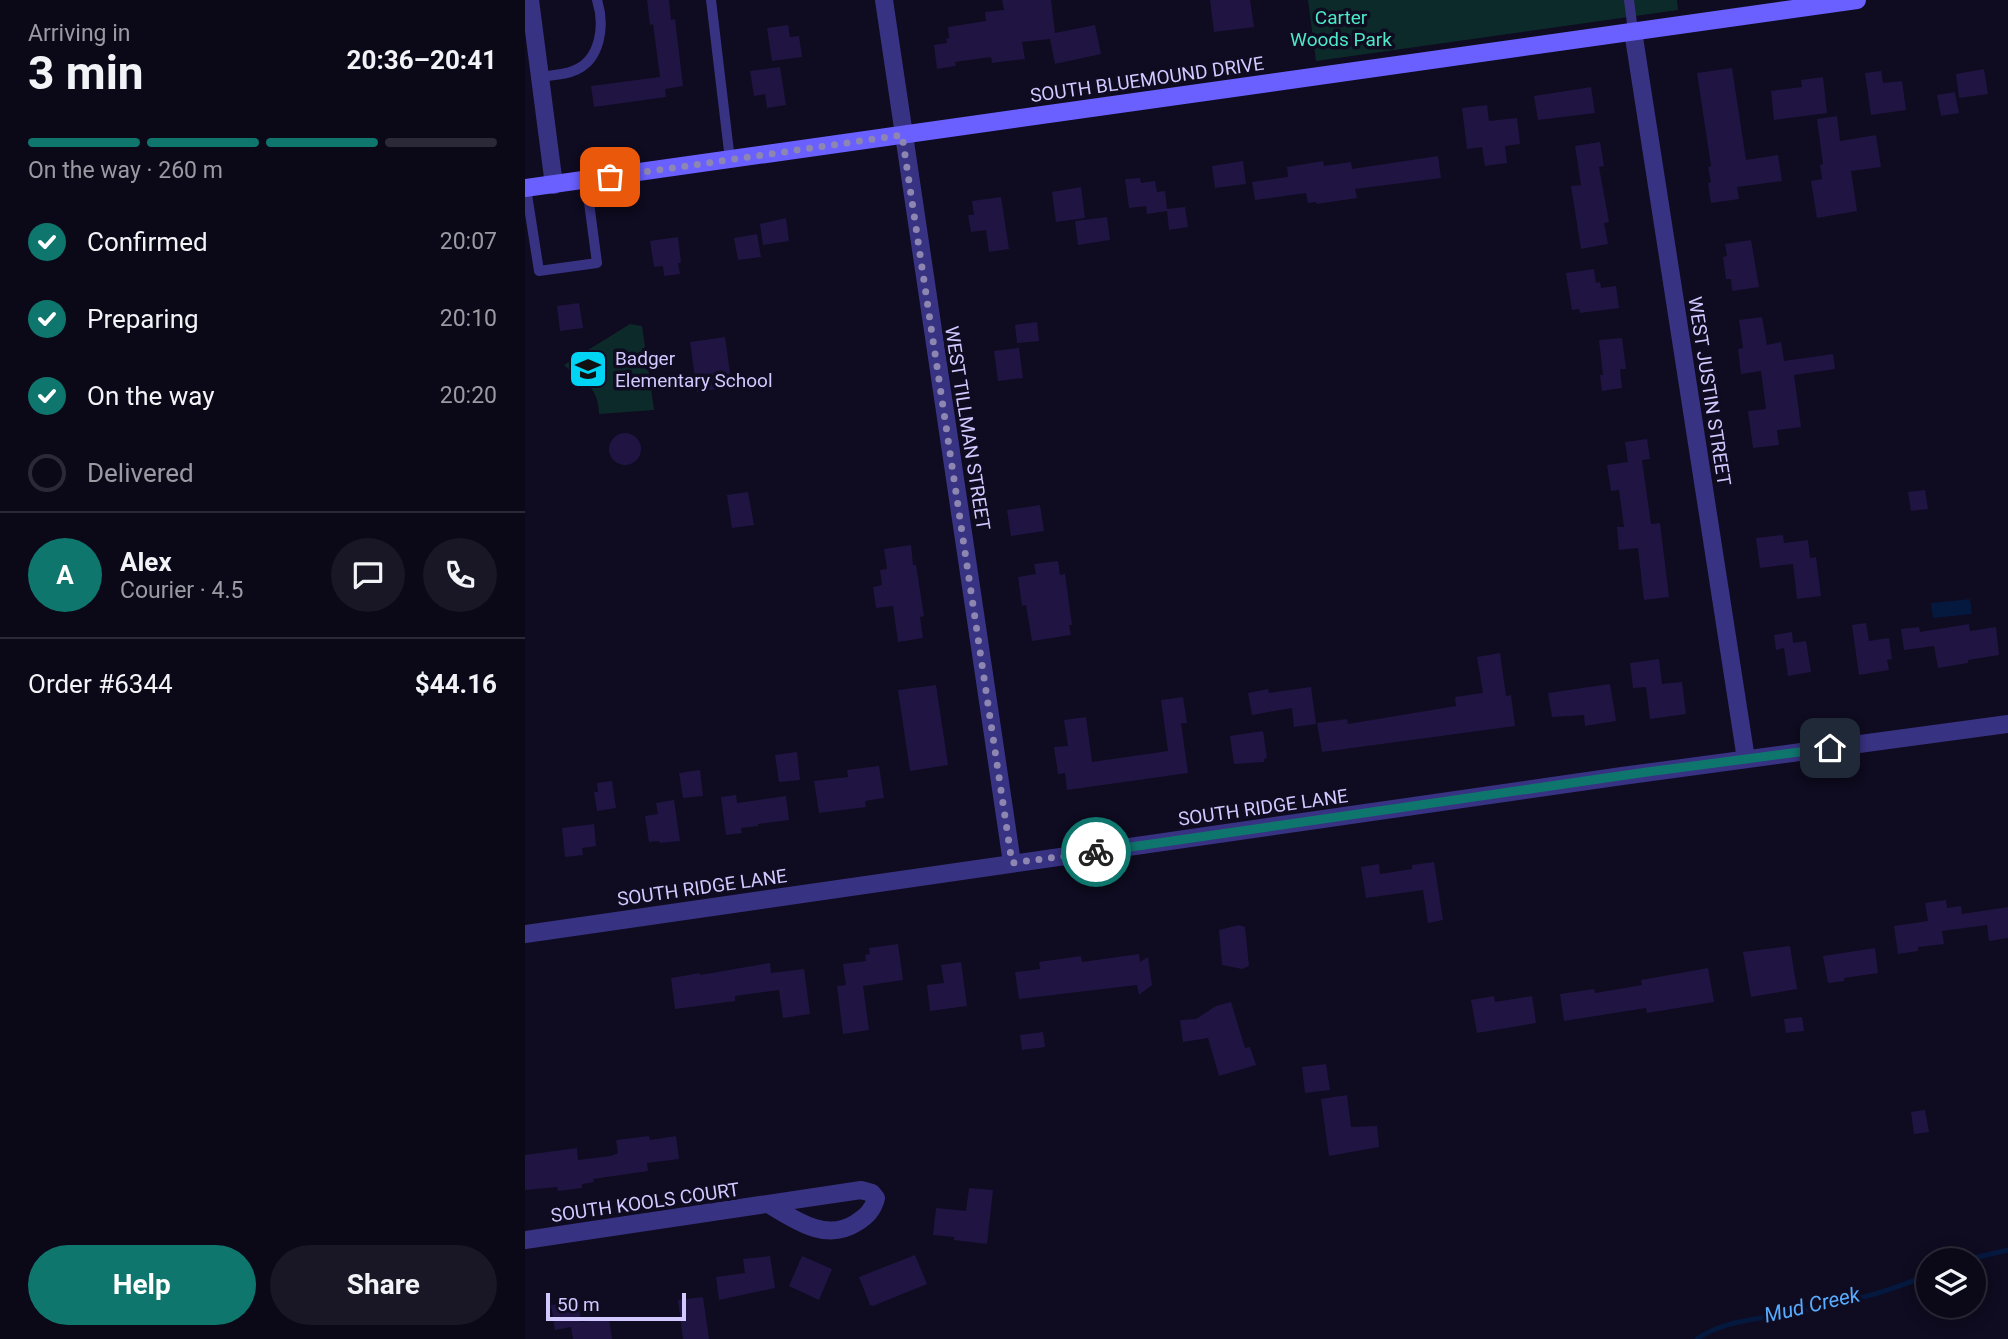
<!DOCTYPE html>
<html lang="en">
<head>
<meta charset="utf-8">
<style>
	:root { --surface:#0b0818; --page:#191625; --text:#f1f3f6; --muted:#9a9aa2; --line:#2b2937; --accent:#0f766e }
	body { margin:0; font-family:Roboto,sans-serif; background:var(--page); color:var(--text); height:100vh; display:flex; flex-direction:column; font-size:26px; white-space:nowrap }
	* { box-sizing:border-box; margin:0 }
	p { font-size:23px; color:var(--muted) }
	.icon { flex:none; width:38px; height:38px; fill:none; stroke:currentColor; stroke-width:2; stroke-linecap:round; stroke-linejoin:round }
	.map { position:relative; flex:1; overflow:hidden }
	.details { display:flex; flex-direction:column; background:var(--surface); width:525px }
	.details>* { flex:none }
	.controls { position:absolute; left:1391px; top:1248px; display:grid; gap:14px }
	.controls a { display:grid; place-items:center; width:70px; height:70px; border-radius:50%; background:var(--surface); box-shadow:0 4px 18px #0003,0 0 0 2px var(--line); font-size:35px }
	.scale { position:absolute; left:21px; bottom:18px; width:140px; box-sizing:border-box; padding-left:7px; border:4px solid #d1c9ff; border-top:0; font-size:19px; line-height:24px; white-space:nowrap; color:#d1c9ff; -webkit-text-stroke:5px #0f0b20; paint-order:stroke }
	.pin { position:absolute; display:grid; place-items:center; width:60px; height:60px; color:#fff; margin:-30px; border-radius:14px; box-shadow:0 4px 10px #0006 }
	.courier { position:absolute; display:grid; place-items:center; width:70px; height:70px; margin:-35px; border:5px solid #0f766e; border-radius:50%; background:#fff; color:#222; box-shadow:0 2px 9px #0007 }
	.head em { font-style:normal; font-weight:700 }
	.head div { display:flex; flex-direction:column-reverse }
	.head { display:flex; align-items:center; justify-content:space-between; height:119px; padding:0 28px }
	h1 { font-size:46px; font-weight:700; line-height:52px }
	.bar { display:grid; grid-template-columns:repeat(4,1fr); gap:10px 7px; align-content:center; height:84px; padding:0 28px }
	.bar i { height:9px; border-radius:5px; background:var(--line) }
	.bar .current { background:var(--accent) }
	.bar p { grid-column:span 4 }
	.line { display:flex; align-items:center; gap:18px; padding:0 28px; border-top:2px solid var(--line) }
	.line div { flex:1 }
	.round { display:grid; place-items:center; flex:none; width:74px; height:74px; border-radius:37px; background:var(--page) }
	ol { padding:0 28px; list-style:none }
	li { display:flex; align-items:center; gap:21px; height:77px }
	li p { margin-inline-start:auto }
	li .icon { padding:7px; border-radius:50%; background:var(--accent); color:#fff; stroke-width:4 }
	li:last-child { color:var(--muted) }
	li i { width:38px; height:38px; border:4px solid var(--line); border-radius:50% }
	.action { display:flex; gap:14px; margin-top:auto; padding:14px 28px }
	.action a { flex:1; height:80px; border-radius:42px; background:var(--accent); color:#fff; font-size:28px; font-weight:700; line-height:80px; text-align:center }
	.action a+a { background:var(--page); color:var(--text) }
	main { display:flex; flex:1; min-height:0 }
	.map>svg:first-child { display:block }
</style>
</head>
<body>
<main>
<section class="details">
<div class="head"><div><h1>3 min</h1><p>Arriving in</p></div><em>20:36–20:41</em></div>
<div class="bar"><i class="current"></i><i class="current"></i><i class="current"></i><i></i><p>On the way · 260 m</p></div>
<ol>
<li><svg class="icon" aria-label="check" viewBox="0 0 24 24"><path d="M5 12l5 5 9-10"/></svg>Confirmed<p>20:07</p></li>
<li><svg class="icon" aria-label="check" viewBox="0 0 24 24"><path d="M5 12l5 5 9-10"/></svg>Preparing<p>20:10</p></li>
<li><svg class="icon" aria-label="check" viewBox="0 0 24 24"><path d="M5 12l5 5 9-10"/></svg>On the way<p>20:20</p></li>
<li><i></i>Delivered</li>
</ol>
<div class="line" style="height:126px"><b class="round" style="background:var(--accent);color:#fff">A</b><div><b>Alex</b><p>Courier · 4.5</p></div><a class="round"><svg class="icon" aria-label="chat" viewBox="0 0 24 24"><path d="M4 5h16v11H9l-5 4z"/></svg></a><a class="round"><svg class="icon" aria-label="phone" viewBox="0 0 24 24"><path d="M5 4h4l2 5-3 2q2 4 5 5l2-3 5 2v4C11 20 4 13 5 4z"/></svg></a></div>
<div class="line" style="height:91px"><div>Order #6344</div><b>$44.16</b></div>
<div class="action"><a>Help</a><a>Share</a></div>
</section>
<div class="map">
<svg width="1483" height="1339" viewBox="0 0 1483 1339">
	<rect width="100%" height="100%" fill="#0f0b20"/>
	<g fill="#0d2a2a">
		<polygon points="783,0 1152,0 1153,10 791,61"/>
		<path d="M105,324L117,326L129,410L74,414C74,387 58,381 39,365Z"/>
	</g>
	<polygon fill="#05183e" points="1445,599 1447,614 1408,618 1406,603"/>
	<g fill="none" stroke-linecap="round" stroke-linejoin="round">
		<g stroke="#05183e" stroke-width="5">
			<polyline points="1441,1260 1483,1250"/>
			<path d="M1172,1339C1198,1321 1229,1320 1259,1314C1307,1306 1359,1295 1404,1274"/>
		</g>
	</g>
	<g fill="#201542">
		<polygon points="122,0 144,0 146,20 150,19 158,86 140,89 141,97 69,107 66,86 135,77 128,24 125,25"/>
		<polygon points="477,0 526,0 530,33 570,25 576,54 530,64 525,39 497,42 500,59 467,63 466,57 430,62 431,66 412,69 409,45 422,43 421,39 424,38 423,27 461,21 460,12 479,10"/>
		<polygon points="685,0 725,0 729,27 689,32"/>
		<polygon points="263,25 265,37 274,36 277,57 247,61 242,28"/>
		<polygon points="255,67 261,105 242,108 240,94 229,96 225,71"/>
		<polygon points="1207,68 1221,160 1253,155 1257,181 1212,187 1214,199 1186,203 1183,183 1186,182 1183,167 1186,166 1172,73"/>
		<polygon points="1459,69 1463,94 1434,98 1431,74"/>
		<polygon points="1356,71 1358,83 1377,81 1381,110 1346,115 1340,73"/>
		<polygon points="1298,77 1302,113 1249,120 1246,91 1277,87 1276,80"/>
		<polygon points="1066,87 1070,113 1013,120 1009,96"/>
		<polygon points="1430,92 1434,113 1416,116 1412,95"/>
		<polygon points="962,105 964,121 992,118 995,144 980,146 982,163 960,166 957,147 942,149 937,108"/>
		<polygon points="1312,116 1315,141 1351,135 1356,167 1326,171 1332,211 1292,218 1286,181 1297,179 1295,165 1298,164 1292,119"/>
		<polygon points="1075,142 1079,166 1074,167 1084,222 1079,223 1083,244 1056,249 1046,186 1056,185 1050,146"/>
		<polygon points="913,156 916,178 830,189 832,198 792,204 791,202 783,203 781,193 730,200 727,182 763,177 762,167 798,161 799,166 826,162 827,169"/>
		<polygon points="718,161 721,184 690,188 687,166"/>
		<polygon points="615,178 616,183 630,181 632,192 640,191 642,209 660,207 663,227 644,230 642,211 622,214 621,206 604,208 600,179"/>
		<polygon points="556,187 560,218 531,222 527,192"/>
		<polygon points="476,197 484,249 464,252 461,230 446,232 443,215 449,215 447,201"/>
		<polygon points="582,217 585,240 553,245 550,221"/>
		<polygon points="261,218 264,241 238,245 235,224"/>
		<polygon points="232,234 236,257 213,260 209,238"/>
		<polygon points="153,237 156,263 153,263 155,274 139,276 138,266 129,267 125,241"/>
		<polygon points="1226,240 1234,287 1207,291 1206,279 1201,279 1198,257 1202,256 1200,244"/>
		<polygon points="1069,269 1071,283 1075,282 1076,288 1091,286 1094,308 1055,313 1054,309 1047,310 1041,273"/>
		<polygon points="54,303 58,328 35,331 32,306"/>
		<polygon points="1237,317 1242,345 1256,342 1259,361 1308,354 1310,369 1269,375 1276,427 1252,430 1254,445 1228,448 1223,411 1241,409 1236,371 1216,374 1213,349 1218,348 1214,320"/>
		<polygon points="512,322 514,341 492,343 490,325"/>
		<polygon points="200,337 207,387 172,392 165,342"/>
		<polygon points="1097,338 1101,369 1095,369 1097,388 1077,391 1075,375 1078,375 1074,340"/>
		<polygon points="494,348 498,378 473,381 469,351"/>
		<circle cx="100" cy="449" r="16"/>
		<polygon points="1122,439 1125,459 1117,460 1126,524 1135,523 1144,597 1119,600 1113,548 1094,550 1092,527 1099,527 1094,490 1086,491 1082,465 1103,462 1100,442"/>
		<polygon points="1400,490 1403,509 1386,511 1383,492"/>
		<polygon points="223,492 229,525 207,528 202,495"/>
		<polygon points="515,505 519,531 486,536 482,510"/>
		<polygon points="1258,535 1259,543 1283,540 1285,558 1291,557 1296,596 1272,599 1268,564 1235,568 1231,538"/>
		<polygon points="386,545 388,565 391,565 399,616 395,617 398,638 373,642 368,606 351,608 348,587 357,585 355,570 362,569 359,549"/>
		<polygon points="533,561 535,575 540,574 547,625 544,625 546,635 507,641 501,605 497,606 493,577 511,574 509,564"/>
		<polygon points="1341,623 1344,641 1364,638 1367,659 1362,660 1364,670 1334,675 1327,625"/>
		<polygon points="1444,624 1445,631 1471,627 1474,655 1443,660 1443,663 1413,668 1409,646 1379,650 1376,629 1394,627 1395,632"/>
		<polygon points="1267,632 1268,643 1281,641 1286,672 1263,676 1259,648 1251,650 1249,635"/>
		<polygon points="975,653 981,696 986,695 990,726 797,752 792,723 822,719 823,724 931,706 930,697 958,693 952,657"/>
		<polygon points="1134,659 1137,684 1157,682 1161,714 1125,719 1121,687 1108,688 1105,663"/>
		<polygon points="1085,684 1091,721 1060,726 1059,715 1027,717 1023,693"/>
		<polygon points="411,685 423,765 385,771 373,690"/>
		<polygon points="786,687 791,724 769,727 767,708 727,715 723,693 743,689 744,693"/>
		<polygon points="658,697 662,723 656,723 663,773 542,790 540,773 533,774 529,747 543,746 539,720 561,717 567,762 643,751 636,700"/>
		<polygon points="738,731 742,758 739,759 739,762 709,764 705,736"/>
		<polygon points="272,752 275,780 254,782 250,755"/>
		<polygon points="354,766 359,798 340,801 341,807 294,813 289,781 323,777 322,770"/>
		<polygon points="175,770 178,796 158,798 154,773"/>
		<polygon points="87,781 91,808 72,811 69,792 73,792 72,783"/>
		<polygon points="211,795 212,803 261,796 264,820 233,824 233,826 216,828 217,833 201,835 196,797"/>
		<polygon points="149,800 155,841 135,843 134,841 124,842 120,816 133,814 131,803"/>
		<polygon points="69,824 71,846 57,848 58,855 40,857 37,828"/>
		<polygon points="909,862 918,920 903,923 898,890 841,898 836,867 854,864 855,874 887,869 887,865"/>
		<polygon points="1421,900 1422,908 1436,906 1437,914 1483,907 1483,938 1464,941 1462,925 1417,931 1419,944 1393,947 1393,951 1373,954 1369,926 1403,921 1400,903"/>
		<polygon points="714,925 720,927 724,966 717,969 697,965 694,930"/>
		<polygon points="373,944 378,980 338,986 344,1030 318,1034 312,986 321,985 318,964 341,961 340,955 345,954 344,948"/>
		<polygon points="1265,946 1272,989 1226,997 1218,952"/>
		<polygon points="1350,948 1353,973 1319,978 1319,981 1303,983 1298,956"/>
		<polygon points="614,954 615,962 623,957 627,985 614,995 612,985 494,999 490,972 515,969 514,962 556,956 557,962"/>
		<polygon points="436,962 442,1006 405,1011 402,985 419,983 416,965"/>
		<polygon points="245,963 246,973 279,969 285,1014 258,1018 254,990 210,996 210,1001 150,1009 146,978 175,973 175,975"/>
		<polygon points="1183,968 1189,1002 1122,1013 1121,1008 1039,1021 1035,994 1069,989 1070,993 1117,985 1116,980"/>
		<polygon points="969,996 970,1002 1007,996 1011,1023 952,1033 946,1000"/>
		<polygon points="706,1002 720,1048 725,1047 731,1065 694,1076 683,1038 658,1042 655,1020 671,1019 691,1006"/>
		<polygon points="1277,1017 1279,1031 1261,1033 1259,1019"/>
		<polygon points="518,1032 520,1047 497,1050 495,1035"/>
		<polygon points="801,1064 805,1090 780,1093 777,1067"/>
		<polygon points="822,1095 826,1127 852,1126 854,1147 804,1156 796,1099"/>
		<polygon points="1400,1110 1404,1132 1389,1134 1386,1112"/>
		<polygon points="124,1136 125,1140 151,1136 154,1159 122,1163 123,1171 68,1179 69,1182 57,1184 57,1188 33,1191 32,1187 0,1190 0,1155 52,1148 53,1160 86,1156 93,1153 91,1140"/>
		<polygon points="444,1188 468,1190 462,1244 429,1240 429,1237 408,1235 411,1208 441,1211"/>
		<polygon points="390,1255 402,1284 348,1306 345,1305 334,1277"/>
		<polygon points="245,1256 250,1288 194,1300 191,1277 220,1273 218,1259"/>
		<polygon points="277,1256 307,1269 294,1300 264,1286"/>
		<polygon points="178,1297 184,1339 158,1339 153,1300"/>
		<polygon points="53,1301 56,1322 84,1318 87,1339 48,1339 46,1327 30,1330 26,1305"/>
	</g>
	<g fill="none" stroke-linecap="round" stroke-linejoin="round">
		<g stroke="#383282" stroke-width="10">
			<polyline points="186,0 205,160"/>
			<polyline points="1104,0 1108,31"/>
			<path d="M15,77C26,75 38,75 48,71C76,61 80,25 72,0"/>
			<polyline points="1,188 14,271 72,263 61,180"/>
		</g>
		<g stroke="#383282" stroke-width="18">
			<polyline points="5,0 29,185"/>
			<polyline points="359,0 487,863"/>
			<polyline points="1108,31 1221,759"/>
			<polyline points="0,934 1097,776 1483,724"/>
			<path d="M0,1240L336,1190L347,1193L351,1198C348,1210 342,1216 331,1223C301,1242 272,1221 245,1205"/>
		</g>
		<polyline stroke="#6a60ff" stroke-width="18" points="0,188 1332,0"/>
	</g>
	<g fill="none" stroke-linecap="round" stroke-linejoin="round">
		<polyline stroke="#8d86b1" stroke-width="7" stroke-dasharray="0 12.6" points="85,177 377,135 487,863 571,852"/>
		<polyline stroke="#0f766e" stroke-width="9" points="571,852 1122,772 1305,748"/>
	</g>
	<defs>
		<symbol id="school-square" viewBox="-11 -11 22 22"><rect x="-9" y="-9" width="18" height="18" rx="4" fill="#00d4f4" stroke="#0f0b20"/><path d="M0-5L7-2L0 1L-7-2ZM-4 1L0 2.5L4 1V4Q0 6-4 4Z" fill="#111"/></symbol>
	</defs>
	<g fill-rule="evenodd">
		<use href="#school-square" x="41" y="347" width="44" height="44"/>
	</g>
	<g text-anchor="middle" stroke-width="7" stroke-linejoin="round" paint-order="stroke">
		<g font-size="19" fill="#4de8c6" stroke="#0f0b20">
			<text x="816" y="24">Carter<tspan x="816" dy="22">Woods Park</tspan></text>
		</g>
		<g font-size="19" fill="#d1c9ff" stroke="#0f0b20">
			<text transform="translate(622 79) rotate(-8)" y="7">SOUTH BLUEMOUND DRIVE</text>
			<text transform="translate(1185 391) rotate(81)" y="7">WEST JUSTIN STREET</text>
			<text transform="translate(443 428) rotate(81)" y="7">WEST TILLMAN STREET</text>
			<text transform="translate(738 807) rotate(-8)" y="7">SOUTH RIDGE LANE</text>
			<text transform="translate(177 887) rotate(-8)" y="7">SOUTH RIDGE LANE</text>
			<text transform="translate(120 1202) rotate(-8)" y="7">SOUTH KOOLS COURT</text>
		</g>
		<g font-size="19" fill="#d1c9ff" stroke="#0f0b20" text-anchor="start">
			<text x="90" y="365">Badger<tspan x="90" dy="22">Elementary School</tspan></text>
		</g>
		<g font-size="21" font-style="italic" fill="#57acff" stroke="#0f0b20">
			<text transform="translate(1287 1305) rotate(-13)" y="7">Mud Creek</text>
		</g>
	</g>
</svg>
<div class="controls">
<a><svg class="icon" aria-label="layers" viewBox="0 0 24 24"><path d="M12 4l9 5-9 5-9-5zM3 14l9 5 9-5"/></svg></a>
</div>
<div class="scale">50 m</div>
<div class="pin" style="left:85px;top:177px;background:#ea580c"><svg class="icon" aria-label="bag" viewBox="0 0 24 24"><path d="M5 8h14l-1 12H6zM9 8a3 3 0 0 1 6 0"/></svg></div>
<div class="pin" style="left:1305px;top:748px;background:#1f2937"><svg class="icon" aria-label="home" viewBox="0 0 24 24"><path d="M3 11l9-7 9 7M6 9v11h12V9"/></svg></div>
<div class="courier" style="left:571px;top:852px"><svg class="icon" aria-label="bike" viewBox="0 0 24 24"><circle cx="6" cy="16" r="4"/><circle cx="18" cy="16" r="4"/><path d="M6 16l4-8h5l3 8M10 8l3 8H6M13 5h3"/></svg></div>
</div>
</main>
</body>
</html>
